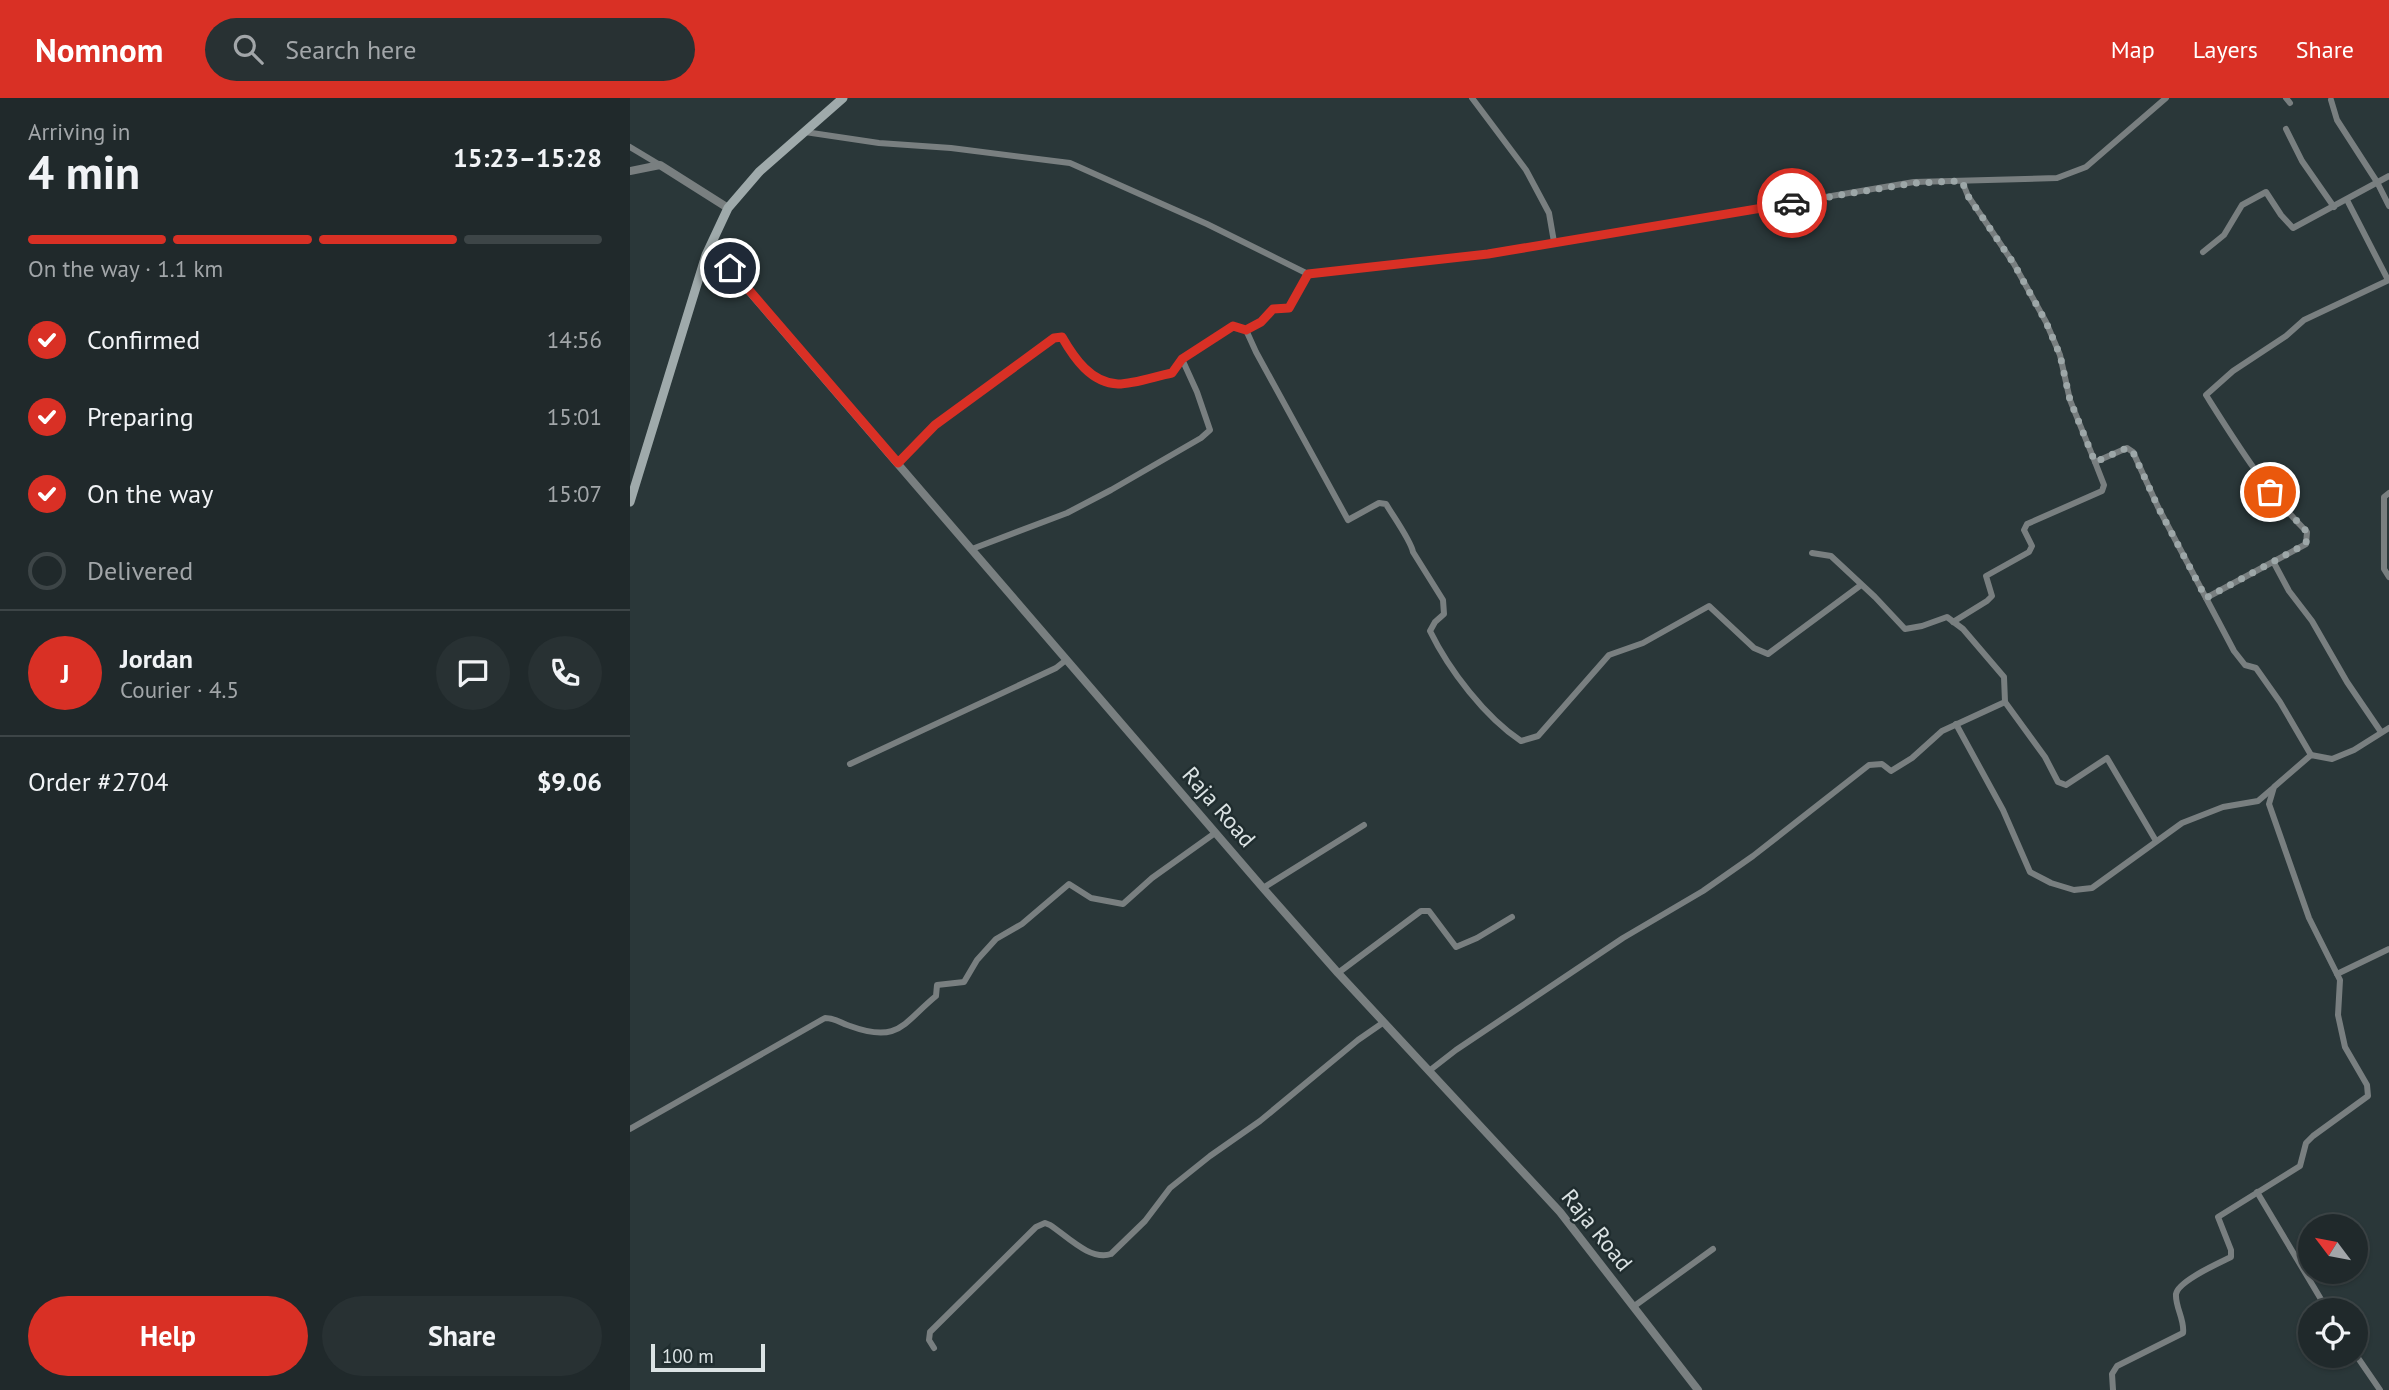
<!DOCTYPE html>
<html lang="en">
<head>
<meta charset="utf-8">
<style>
	:root { --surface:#20292b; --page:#283133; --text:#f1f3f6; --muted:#a2a6a9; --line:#3d4547; --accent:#d93025 }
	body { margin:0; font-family:"PT Sans",sans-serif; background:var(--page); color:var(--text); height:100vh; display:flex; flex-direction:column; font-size:26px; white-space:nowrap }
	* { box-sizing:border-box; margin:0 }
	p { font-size:23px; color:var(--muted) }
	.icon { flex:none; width:38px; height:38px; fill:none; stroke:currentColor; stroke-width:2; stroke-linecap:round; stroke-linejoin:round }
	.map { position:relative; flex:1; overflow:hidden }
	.side { display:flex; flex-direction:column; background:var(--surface); width:630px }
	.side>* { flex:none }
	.needle { width:46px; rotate:302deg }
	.controls { position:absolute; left:1668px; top:1116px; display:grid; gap:14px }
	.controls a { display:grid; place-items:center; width:70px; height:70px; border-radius:50%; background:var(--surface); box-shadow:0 2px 5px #0004,0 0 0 2px var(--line); font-size:35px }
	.scale { position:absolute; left:21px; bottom:18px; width:114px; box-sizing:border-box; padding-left:7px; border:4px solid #dbe3e4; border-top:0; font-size:19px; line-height:24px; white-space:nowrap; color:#dbe3e4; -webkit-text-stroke:5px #202d2f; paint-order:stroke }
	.pin { position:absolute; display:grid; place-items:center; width:60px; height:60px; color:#fff; margin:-30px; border:4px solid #fff; border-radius:50%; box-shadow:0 2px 7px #0007 }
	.courier { position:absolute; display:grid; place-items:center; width:70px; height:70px; margin:-35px; border:5px solid #d93025; border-radius:50%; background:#fff; color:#222; box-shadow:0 2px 9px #0007 }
	.summary em { font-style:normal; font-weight:800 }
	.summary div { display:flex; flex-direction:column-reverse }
	.summary { display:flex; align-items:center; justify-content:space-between; height:119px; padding:0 28px }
	h1 { font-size:46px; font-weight:800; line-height:52px }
	.bar { display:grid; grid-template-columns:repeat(4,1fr); gap:10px 7px; align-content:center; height:84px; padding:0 28px }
	.bar i { height:9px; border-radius:5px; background:var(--line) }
	.bar .current { background:var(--accent) }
	.bar p { grid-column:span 4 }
	.line { display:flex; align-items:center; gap:18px; padding:0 28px; border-top:2px solid var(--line) }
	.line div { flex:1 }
	.round { display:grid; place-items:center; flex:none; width:74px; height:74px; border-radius:37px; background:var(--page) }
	ol { padding:0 28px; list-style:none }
	li { display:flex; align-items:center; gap:21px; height:77px }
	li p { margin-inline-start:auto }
	li .icon { padding:7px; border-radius:50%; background:var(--accent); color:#fff; stroke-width:4 }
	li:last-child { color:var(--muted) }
	li i { width:38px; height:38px; border:4px solid var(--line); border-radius:50% }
	.cta { display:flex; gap:14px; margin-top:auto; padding:14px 28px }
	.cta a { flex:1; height:80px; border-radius:42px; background:var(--accent); color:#fff; font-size:28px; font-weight:800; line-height:80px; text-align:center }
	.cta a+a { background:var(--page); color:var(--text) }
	header { display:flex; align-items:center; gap:42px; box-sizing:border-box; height:98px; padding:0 35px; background:var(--accent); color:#fff }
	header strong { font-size:33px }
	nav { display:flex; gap:38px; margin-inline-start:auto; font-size:24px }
	.search { width:490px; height:63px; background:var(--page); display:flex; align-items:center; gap:18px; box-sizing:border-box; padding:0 24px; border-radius:38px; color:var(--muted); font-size:26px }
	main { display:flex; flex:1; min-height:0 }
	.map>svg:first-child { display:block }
</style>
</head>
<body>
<header>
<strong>Nomnom</strong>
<div class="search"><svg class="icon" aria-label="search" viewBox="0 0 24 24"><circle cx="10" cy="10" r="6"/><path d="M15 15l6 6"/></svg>Search here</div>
<nav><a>Map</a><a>Layers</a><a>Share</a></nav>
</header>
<main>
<section class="side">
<div class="summary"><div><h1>4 min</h1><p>Arriving in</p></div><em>15:23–15:28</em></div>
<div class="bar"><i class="current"></i><i class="current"></i><i class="current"></i><i></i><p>On the way · 1.1 km</p></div>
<ol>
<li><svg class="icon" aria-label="check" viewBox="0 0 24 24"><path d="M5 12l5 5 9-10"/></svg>Confirmed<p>14:56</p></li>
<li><svg class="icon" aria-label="check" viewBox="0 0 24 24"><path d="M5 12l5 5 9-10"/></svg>Preparing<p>15:01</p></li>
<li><svg class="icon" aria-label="check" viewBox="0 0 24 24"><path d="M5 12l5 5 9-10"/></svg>On the way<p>15:07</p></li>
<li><i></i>Delivered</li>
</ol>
<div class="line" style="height:126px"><b class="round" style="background:var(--accent);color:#fff">J</b><div><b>Jordan</b><p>Courier · 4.5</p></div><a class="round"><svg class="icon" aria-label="chat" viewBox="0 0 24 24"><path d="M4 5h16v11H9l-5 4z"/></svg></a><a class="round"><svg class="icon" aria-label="phone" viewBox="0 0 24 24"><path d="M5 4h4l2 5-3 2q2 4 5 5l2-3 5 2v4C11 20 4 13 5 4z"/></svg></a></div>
<div class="line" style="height:91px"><div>Order #2704</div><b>$9.06</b></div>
<div class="cta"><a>Help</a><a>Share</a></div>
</section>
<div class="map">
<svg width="1759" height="1292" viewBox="0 0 1759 1292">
	<rect width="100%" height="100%" fill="#2a3739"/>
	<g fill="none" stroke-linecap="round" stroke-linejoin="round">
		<g stroke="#797f80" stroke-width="6">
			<polyline points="842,0 896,72 919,115 924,144"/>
			<polyline points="1656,0 1660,5"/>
			<polyline points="1701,2 1707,22 1747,84 1759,108"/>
			<polyline points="1656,31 1672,63 1704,109"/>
			<polyline points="175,34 249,45 321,50 440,65 577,126 678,176 858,156 1284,84 1427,80 1456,69 1536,0"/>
			<polyline points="0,49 30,67"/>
			<polyline points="1332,83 1338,98 1384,166 1416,224 1430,257 1440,302 1465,364 1497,350 1503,354 1528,409 1604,553 1615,567 1626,570 1650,604 1681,657"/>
			<polyline points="1717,102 1758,182"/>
			<polyline points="1573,154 1594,137 1612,107 1636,94 1651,117 1663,130 1759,78"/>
			<path d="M616,232L626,254L718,422L749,405L756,406C763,418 781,443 783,454L813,502L814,516L805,524L800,533C819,572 855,619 891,643L908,638L979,557L1013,545L1079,508L1124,550L1138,556L1231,487"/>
			<path d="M268,364L305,327L424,240L432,239C444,260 461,285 488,286C503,286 527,278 542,275L552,261L602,228L616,232L631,224L643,211L659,210L678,176"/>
			<polyline points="1759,395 1754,399 1754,471 1759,479"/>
			<polyline points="342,451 437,415 481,392 571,340 580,332 567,294 552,261"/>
			<polyline points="1644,465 1659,493 1682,523 1717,584 1751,634"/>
			<path d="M1576,500L1676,446L1677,434C1636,393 1607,346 1576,297L1603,273L1656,238L1674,222L1759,182"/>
			<polyline points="1323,524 1357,503 1362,498 1356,478 1399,454 1402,448 1394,432 1397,426 1472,393 1474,387 1465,364"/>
			<polyline points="1375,604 1415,659 1428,684 1436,687 1477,660 1526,743"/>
			<polyline points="1326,626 1373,712 1400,774 1421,785 1444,792 1462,790 1552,725 1593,709 1628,703 1642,691"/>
			<polyline points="220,666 426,570 436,562"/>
			<polyline points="633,790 734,727"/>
			<polyline points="708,875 791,813 799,813 826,849 847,840 882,819"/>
			<polyline points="1707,876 1759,851"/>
			<polyline points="799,973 826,952 993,840 1073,793 1123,758 1239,667 1252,666 1261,673 1282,660 1312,633 1375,604 1374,579 1333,531 1317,519 1292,528 1275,531 1245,499 1201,458 1182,455"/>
			<path d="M0,1031L195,920C206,920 210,925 220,928C269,946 273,925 306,898L307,887L334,884L347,862L366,841L392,826L439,786L461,800L493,806L522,780L585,735"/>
			<polyline points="1627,1094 1698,1213"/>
			<polyline points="1003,1209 1083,1151"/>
			<path d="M304,1250L299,1242L300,1234L406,1129L415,1125L420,1127C437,1138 460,1163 481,1156L515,1123L540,1090L580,1058L630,1023L728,942L754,924"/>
			<polyline points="1726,1257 1750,1292"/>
			<path d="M1483,1292L1482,1276L1487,1268L1553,1235C1555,1222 1545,1209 1546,1196C1548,1183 1589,1165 1601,1159V1152L1588,1119L1670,1068L1676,1045L1683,1038L1738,998L1737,987L1715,949L1708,917L1710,882L1679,820L1639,706L1644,689L1681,657L1702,661L1724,652L1759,630"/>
		</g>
		<g stroke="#797f80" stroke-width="8">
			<polyline points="0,73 30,67 98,110"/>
			<polyline points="76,157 100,171 633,790 708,875 930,1114 1068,1292"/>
		</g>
		<polyline stroke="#9faaab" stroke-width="9" points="0,404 76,157 98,110 129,74 213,0"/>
	</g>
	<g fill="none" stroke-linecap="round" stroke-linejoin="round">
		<polyline stroke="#9da7a8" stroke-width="7" stroke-dasharray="0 12.6" points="1162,105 1284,85 1332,83 1338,98 1384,166 1416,224 1430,257 1440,302 1465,364 1497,350 1503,354 1528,409 1576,500 1676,446 1677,434 1640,394"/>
		<path stroke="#d93025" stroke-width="9" d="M100,170L268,365L305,327L424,240L432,239C444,260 461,285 488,286C505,286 526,278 542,275L552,261L603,228L616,232L631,224L643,211L659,210L678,176L858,156L1162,105"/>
	</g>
	<g text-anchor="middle" stroke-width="5" stroke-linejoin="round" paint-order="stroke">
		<g font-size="23" fill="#dbe3e4" stroke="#202d2f">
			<text transform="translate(589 709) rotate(49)" y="8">Raja Road</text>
			<text transform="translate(967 1132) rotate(51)" y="8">Raja Road</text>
		</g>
	</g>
</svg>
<div class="controls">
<a><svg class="needle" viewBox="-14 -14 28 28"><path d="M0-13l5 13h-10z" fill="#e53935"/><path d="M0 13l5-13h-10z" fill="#a2a6a9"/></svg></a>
<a><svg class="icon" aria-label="locate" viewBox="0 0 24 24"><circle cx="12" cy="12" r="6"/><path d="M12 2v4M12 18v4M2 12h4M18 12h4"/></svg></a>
</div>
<div class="scale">100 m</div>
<div class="pin" style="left:1640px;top:394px;background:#ea580c"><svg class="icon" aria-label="bag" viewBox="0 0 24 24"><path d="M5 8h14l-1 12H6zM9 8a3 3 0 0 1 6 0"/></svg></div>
<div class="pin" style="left:100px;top:170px;background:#1f2937"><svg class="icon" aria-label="home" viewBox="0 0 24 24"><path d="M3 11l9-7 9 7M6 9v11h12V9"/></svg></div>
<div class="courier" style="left:1162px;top:105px"><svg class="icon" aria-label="car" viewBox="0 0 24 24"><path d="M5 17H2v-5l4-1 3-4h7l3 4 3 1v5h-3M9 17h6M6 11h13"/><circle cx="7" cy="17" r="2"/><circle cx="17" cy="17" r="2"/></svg></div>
</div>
</main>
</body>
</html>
